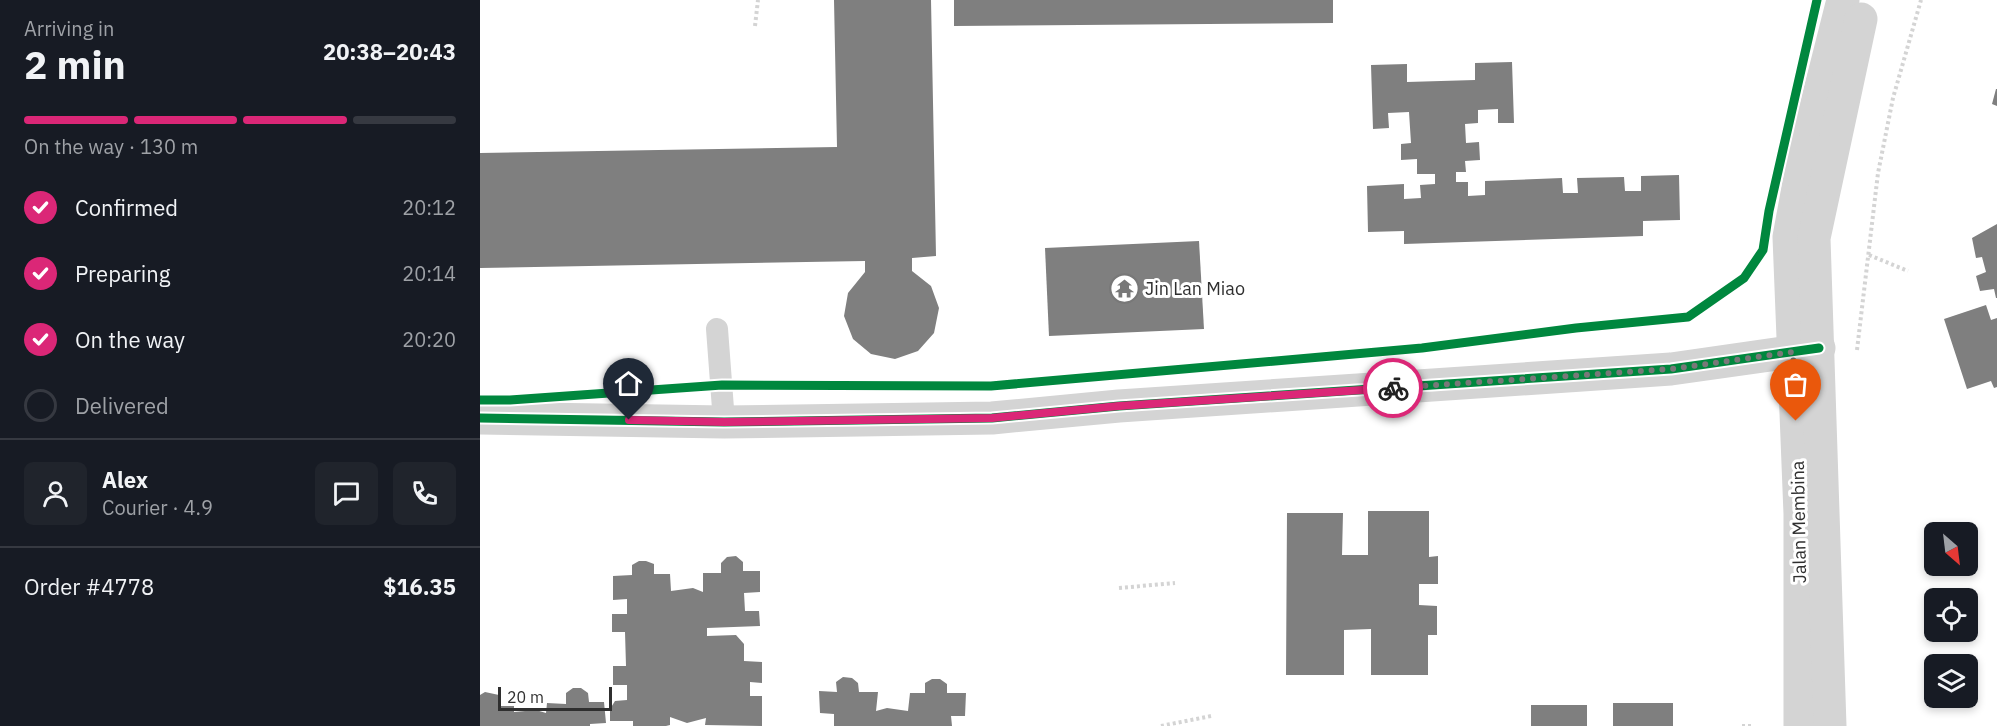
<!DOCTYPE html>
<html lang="en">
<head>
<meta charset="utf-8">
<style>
	:root { --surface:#171b24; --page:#20242c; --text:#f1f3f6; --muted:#9ea1a6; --line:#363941; --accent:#db2777 }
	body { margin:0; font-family:"IBM Plex Sans",sans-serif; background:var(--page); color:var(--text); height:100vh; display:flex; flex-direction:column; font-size:22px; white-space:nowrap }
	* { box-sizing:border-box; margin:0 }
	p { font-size:20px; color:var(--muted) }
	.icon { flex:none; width:33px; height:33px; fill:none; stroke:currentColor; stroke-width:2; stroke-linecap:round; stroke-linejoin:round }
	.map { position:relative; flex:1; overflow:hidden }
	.details { display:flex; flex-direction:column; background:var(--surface); width:480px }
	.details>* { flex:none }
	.needle { width:39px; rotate:152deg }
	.controls { position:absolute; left:1444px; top:522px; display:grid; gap:12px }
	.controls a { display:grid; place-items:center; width:54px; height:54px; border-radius:9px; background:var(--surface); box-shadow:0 3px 9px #0003; font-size:30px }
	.scale { position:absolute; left:18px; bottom:15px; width:114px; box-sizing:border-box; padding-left:6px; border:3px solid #2f2f2f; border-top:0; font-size:16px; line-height:21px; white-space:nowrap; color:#2f2f2f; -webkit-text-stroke:4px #fff; paint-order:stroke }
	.pin { position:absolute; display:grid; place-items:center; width:51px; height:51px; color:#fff; margin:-62px -26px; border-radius:50% 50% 50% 0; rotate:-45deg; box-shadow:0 0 6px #0007 }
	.pin .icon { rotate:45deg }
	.courier { position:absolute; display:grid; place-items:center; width:60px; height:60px; margin:-30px; border:4px solid #db2777; border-radius:50%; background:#fff; color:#222; box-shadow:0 2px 8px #0007 }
	.overview em { font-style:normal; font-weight:700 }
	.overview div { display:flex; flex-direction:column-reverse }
	.overview { display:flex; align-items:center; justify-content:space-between; height:102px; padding:0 24px }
	h1 { font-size:39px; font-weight:700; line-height:45px }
	.bar { display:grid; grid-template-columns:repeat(4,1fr); gap:9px 6px; align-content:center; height:72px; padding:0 24px }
	.bar i { height:8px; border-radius:4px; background:var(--line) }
	.bar .selected { background:var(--accent) }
	.bar p { grid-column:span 4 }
	.line { display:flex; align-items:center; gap:15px; padding:0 24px; border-top:2px solid var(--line) }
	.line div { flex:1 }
	.round { display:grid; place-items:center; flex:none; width:63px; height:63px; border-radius:9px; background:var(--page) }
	ol { padding:0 24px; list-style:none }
	li { display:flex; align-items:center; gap:18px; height:66px }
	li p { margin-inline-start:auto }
	li .icon { padding:6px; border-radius:50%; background:var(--accent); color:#fff; stroke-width:4 }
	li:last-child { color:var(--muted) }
	li i { width:33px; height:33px; border:3px solid var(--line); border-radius:50% }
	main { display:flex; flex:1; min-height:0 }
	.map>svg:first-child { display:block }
</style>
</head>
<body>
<main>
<section class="details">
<div class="overview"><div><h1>2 min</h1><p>Arriving in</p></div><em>20:38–20:43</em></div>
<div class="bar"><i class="selected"></i><i class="selected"></i><i class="selected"></i><i></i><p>On the way · 130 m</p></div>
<ol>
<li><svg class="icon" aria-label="check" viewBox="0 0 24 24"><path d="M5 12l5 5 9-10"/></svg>Confirmed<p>20:12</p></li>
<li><svg class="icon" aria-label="check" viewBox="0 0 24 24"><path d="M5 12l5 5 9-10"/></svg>Preparing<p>20:14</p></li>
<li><svg class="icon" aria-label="check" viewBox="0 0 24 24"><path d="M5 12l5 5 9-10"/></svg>On the way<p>20:20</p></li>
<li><i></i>Delivered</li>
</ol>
<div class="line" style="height:108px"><a class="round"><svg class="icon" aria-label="person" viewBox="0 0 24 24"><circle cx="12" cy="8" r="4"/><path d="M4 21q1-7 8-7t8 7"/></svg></a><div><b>Alex</b><p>Courier · 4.9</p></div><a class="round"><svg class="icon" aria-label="chat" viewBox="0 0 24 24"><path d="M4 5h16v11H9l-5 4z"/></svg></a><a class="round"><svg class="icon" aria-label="phone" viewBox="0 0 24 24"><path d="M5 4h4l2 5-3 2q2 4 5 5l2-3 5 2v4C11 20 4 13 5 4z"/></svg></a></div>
<div class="line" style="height:78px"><div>Order #4778</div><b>$16.35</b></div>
</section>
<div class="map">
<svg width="1517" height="726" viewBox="0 0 1517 726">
	<rect width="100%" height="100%" fill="#fff"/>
	<g fill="#7f7f7f">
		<polygon points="354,0 451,0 456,256 432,258 432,271 451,286 459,308 454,333 438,351 415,359 391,354 373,339 364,316 368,293 385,272 385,261 0,268 0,153 357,147"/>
		<polygon points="474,0 853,0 853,23 474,26"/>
		<polygon points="1032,62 1034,123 1018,123 1018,109 998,110 998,123 985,124 986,143 999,142 1000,160 985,161 986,172 976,172 976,182 988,182 988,196 1005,195 1005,181 1082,178 1083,193 1098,193 1097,178 1144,177 1145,191 1161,191 1161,176 1199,175 1200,220 1163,221 1163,236 924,244 924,231 888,232 887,186 924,184 924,199 941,198 940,185 955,184 955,174 937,174 937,159 921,160 921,144 931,143 929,112 908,113 909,128 893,129 891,65 927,64 927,82 995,80 995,63"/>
		<polygon points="1516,89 1517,89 1517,106 1512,104"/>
		<polygon points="1517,224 1517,298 1516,298 1514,289 1500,291 1496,276 1506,272 1502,257 1496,258 1492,238"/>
		<polygon points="719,241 724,329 569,336 565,248"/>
		<polygon points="1506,305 1511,320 1517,318 1517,387 1514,388 1511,381 1487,389 1464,319"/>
		<polygon points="888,511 949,511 949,557 958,556 958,584 939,584 939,605 957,606 957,635 948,635 948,675 891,675 891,629 864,630 864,675 806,675 807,513 863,513 862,555 888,555"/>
		<polygon points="256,556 263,562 263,571 280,571 280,592 264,593 265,611 279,611 280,626 227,628 227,636 256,635 264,644 264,661 282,662 282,683 270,682 270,696 282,696 282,726 225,725 226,718 207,723 190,717 190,725 186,726 153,726 153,721 130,721 130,709 135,701 147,700 147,685 133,685 133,666 146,666 145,632 132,632 132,614 147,614 147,599 133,600 133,576 152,575 152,565 159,561 166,561 174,564 174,574 190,574 191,591 213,588 223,592 223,573 241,573 241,563 247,557"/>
		<polygon points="363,677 372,678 378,683 379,692 398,692 396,711 407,708 428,711 430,693 445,693 445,683 452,679 460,679 467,684 467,693 486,693 485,716 471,716 472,726 354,726 354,714 340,713 339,691 357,692 356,682"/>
		<polygon points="93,688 101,688 108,693 109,702 124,702 126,723 110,724 110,726 0,726 0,695 5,692 19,695 19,706 34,706 34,712 56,710 66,713 67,703 86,704 86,693"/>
		<rect x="1133" y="703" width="60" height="23"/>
		<rect x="1051" y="705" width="56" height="21"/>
	</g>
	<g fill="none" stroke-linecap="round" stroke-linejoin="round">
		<g stroke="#d4d4d4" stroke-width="4" stroke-dasharray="3 3" stroke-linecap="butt">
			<polyline points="275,26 278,0"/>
			<polyline points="1389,255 1428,271"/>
			<polyline points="1377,350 1398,173 1413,98 1441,0"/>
			<polyline points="639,588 695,583"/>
			<polyline points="681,726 731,716"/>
			<polyline points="1262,726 1272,726"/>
		</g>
		<polyline stroke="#d4d4d4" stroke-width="22" points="237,329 244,422"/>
		<g stroke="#d4d4d4" stroke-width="33">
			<polyline points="0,418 244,422 512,418 639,406 1191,369 1339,348"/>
			<polyline points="1320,726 1320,514 1309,237 1325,150 1363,0"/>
			<polyline points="1350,726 1334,238 1381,19"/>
		</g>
		<defs>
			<g id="cycleway">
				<polyline points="0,400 30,400 242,385 511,386 942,348 1096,328 1208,317 1264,278 1283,250 1289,211 1337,0"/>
				<polyline points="0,418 244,422 512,418 639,406 1191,369 1339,348"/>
			</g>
		</defs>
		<use href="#cycleway" stroke="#fff" stroke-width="13"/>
		<use href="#cycleway" stroke="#00873e" stroke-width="9"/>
	</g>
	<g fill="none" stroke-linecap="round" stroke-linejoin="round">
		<polyline stroke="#787878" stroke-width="6" stroke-dasharray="0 10.8" points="913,388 1191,369 1313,352 1316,421"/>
		<polyline stroke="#db2777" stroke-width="8" points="149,420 244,422 512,418 639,406 913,388"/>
	</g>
	<defs>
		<symbol id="temple-ring" viewBox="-11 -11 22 22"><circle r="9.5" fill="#fff" stroke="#787878" stroke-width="1.5"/><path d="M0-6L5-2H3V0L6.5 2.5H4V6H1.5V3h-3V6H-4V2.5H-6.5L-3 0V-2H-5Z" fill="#787878"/></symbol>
	</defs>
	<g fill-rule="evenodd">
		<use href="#temple-ring" x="628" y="272" width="33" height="33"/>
	</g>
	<g text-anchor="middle" stroke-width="6" stroke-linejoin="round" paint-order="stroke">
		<g font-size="18" fill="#2f2f2f" stroke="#fff" text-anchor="start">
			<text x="665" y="295">Jin Lan Miao</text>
		</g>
		<g font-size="18" fill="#2f2f2f" stroke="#fff">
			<text transform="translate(1319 522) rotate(-91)" y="6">Jalan Membina</text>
		</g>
	</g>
</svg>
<div class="controls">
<a><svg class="needle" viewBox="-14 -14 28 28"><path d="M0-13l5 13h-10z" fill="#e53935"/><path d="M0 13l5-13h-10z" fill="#9ea1a6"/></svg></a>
<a><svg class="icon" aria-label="locate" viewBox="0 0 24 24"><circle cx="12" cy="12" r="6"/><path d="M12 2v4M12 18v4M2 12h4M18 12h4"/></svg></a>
<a><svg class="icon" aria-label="layers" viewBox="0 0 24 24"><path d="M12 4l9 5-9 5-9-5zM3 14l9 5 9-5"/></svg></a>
</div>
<div class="scale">20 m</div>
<div class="pin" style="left:1316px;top:421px;background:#ea580c"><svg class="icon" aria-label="bag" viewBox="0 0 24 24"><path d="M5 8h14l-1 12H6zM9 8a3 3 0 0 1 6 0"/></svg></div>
<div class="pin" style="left:149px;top:420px;background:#1f2937"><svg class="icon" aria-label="home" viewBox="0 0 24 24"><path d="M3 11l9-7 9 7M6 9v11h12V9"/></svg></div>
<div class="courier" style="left:913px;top:388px"><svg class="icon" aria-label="bike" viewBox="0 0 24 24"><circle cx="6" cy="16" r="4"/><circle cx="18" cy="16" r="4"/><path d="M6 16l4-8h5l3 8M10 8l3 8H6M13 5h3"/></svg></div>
</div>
</main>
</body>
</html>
